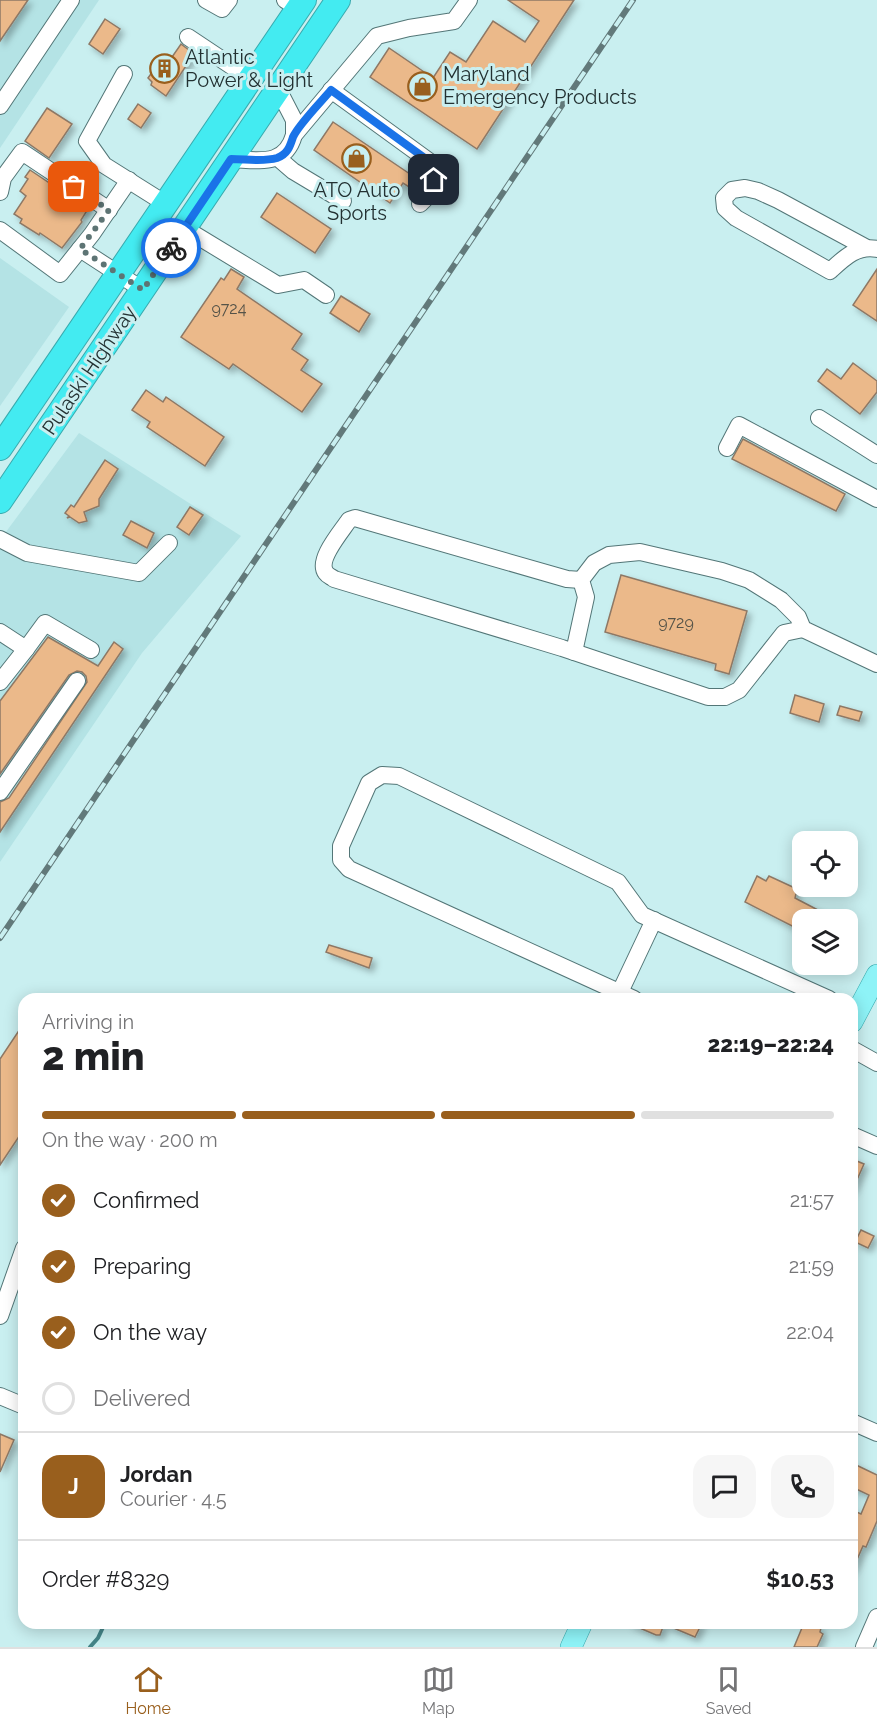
<!DOCTYPE html>
<html lang="en">
<head>
<meta charset="utf-8">
<style>
	:root { --surface:#fff; --page:#f6f6f6; --text:#202124; --muted:#757577; --line:#e0e0e0; --accent:#995f1d }
	body { margin:0; font-family:Raleway,sans-serif; background:var(--page); color:var(--text); height:100vh; display:flex; flex-direction:column; font-size:22px; white-space:nowrap }
	* { box-sizing:border-box; margin:0 }
	p { font-size:20px; color:var(--muted) }
	.icon { flex:none; width:33px; height:33px; fill:none; stroke:currentColor; stroke-width:2; stroke-linecap:round; stroke-linejoin:round }
	.map { position:relative; flex:1; overflow:hidden }
	.drawer { position:absolute; left:18px; top:993px; width:840px; height:636px; display:flex; flex-direction:column; background:var(--surface); border-radius:18px; box-shadow:0 3px 15px #0003 }
	.drawer>* { flex:none }
	.tools { position:absolute; left:792px; top:831px; display:grid; gap:12px }
	.tools a { display:grid; place-items:center; width:66px; height:66px; border-radius:12px; background:var(--surface); box-shadow:0 3px 15px #0003; font-size:30px }
	.pin { position:absolute; display:grid; place-items:center; width:51px; height:51px; color:#fff; margin:-26px; border-radius:12px; box-shadow:0 3px 9px #0006 }
	.courier { position:absolute; display:grid; place-items:center; width:60px; height:60px; margin:-30px; border:4px solid #1a73e8; border-radius:50%; background:#fff; color:#222; box-shadow:0 2px 8px #0007 }
	.headline em { font-style:normal; font-weight:800 }
	.headline div { display:flex; flex-direction:column-reverse }
	.headline { display:flex; align-items:center; justify-content:space-between; height:102px; padding:0 24px }
	h1 { font-size:39px; font-weight:800; line-height:45px }
	.bar { display:grid; grid-template-columns:repeat(4,1fr); gap:9px 6px; align-content:center; height:72px; padding:0 24px }
	.bar i { height:8px; border-radius:4px; background:var(--line) }
	.bar .current { background:var(--accent) }
	.bar p { grid-column:span 4 }
	.line { display:flex; align-items:center; gap:15px; padding:0 24px; border-top:2px solid var(--line) }
	.line div { flex:1 }
	.round { display:grid; place-items:center; flex:none; width:63px; height:63px; border-radius:18px; background:var(--page) }
	ol { padding:0 24px; list-style:none }
	li { display:flex; align-items:center; gap:18px; height:66px }
	li p { margin-inline-start:auto }
	li .icon { padding:6px; border-radius:50%; background:var(--accent); color:#fff; stroke-width:4 }
	li:last-child { color:var(--muted) }
	li i { width:33px; height:33px; border:3px solid var(--line); border-radius:50% }
	.menu { display:flex; justify-content:space-around; align-items:center; height:84px; border-top:2px solid var(--line); background:var(--surface); font-size:16px; color:var(--muted) }
	.menu a { display:grid; justify-items:center; gap:3px }
	.menu .current { color:var(--accent) }
	.map>svg:first-child { display:block }
</style>
</head>
<body>
<div class="map">
<svg width="877" height="1647" viewBox="0 0 877 1647">
	<defs>
		<filter id="shadow"><feDropShadow dx="4" dy="4" stdDeviation="3" flood-color="#0004"/></filter>
	</defs>
	<rect width="100%" height="100%" fill="#c9eff0"/>
	<g fill="#b4e3e5">
		<polygon points="0,0 99,0 0,148"/>
		<polygon points="0,258 69,307 0,406"/>
		<polygon points="79,433 241,536 142,653 0,862 0,540"/>
	</g>
	<g fill="none" stroke-linecap="round" stroke-linejoin="round">
		<polyline stroke="#448588" stroke-width="4" points="90,1647 98,1638 105,1623"/>
	</g>
	<g fill="#ebb98a" stroke="#8e7865" stroke-width="1.5" filter="url(#shadow)">
		<polygon points="0,0 28,0 0,41"/>
		<polygon points="508,0 574,0 477,149 370,77 389,48 433,78 450,52 466,62 493,21 525,42 539,21"/>
		<polygon points="105,19 120,29 103,54 89,44"/>
		<polygon points="181,44 194,54 166,96 151,85 152,82 148,78 164,56 170,60"/>
		<polygon points="138,104 151,113 141,128 128,119"/>
		<polygon points="47,108 72,124 49,158 25,141"/>
		<polygon points="333,122 410,174 414,168 425,176 422,187 417,192 403,183 390,203 314,150"/>
		<polygon points="80,165 94,174 88,184 74,174"/>
		<polygon points="30,170 88,209 81,220 82,222 62,248 40,233 39,235 20,223 22,219 14,214 26,196 20,191 28,179 25,177"/>
		<polygon points="277,193 331,229 315,253 261,217"/>
		<polygon points="231,269 244,277 237,289 302,334 292,349 308,360 301,370 322,384 302,412 233,364 229,369 181,337 221,278 224,280"/>
		<polygon points="877,269 877,321 853,305"/>
		<polygon points="341,296 370,314 359,332 330,313"/>
		<polygon points="853,363 877,381 877,392 860,414 818,381 827,369 841,379"/>
		<polygon points="146,390 163,402 166,397 224,437 205,466 147,427 150,422 132,410"/>
		<polygon points="743,439 845,494 836,511 732,459"/>
		<polygon points="105,460 118,469 99,499 99,506 84,512 87,521 79,523 70,517 67,518 69,516 65,513 71,505 74,507"/>
		<polygon points="190,507 203,515 189,535 177,527"/>
		<polygon points="131,521 154,533 147,548 123,535"/>
		<polygon points="621,575 747,611 729,674 715,670 716,664 605,632"/>
		<polygon points="48,637 98,666 114,642 123,649 0,832 0,802 9,798 87,682 86,676 82,672 77,671 69,675 0,774 0,701"/>
		<polygon points="795,695 824,704 819,722 790,713"/>
		<polygon points="840,706 862,712 859,721 837,715"/>
		<polygon points="757,876 766,881 769,876 797,889 795,898 837,920 802,920 802,931 745,902"/>
		<polygon points="329,945 372,958 369,968 326,952"/>
		<polygon points="24,1023 24,1129 0,1165 0,1059"/>
		<polygon points="852,1159 864,1164 852,1191"/>
		<polygon points="861,1230 874,1236 868,1248 855,1242"/>
		<polygon points="0,1434 14,1440 0,1472"/>
		<polygon points="852,1463 877,1475 877,1521 866,1547 863,1546 852,1571 852,1510 861,1514 869,1495 852,1487"/>
		<polygon points="628,1623 702,1623 695,1637 664,1624 660,1635 656,1635"/>
		<polygon points="804,1623 810,1623 821,1628 820,1632 823,1634 817,1647 794,1647"/>
	</g>
	<g fill="none" stroke-linecap="round" stroke-linejoin="round">
		<defs>
			<g id="minor">
				<polyline points="206,0 222,9 229,0"/>
				<polyline points="285,0 298,8"/>
				<polyline points="188,37 251,79"/>
				<polyline points="124,74 87,141 104,165 166,204"/>
				<polyline points="278,89 294,120 294,135"/>
				<polyline points="331,90 437,167 432,192 420,204"/>
				<polyline points="0,106 71,0"/>
				<polyline points="278,158 293,171 343,201"/>
				<path d="M231,159C259,160 285,167 294,135L377,36L409,28L454,21L469,0"/>
				<polyline points="0,192 3,178 22,152 109,210"/>
				<polyline points="184,228 278,285 304,280 326,295"/>
				<polyline points="0,230 60,274 92,234 129,180"/>
				<path d="M865,247L778,200L758,191L745,188L732,190L724,198L725,208L736,218L830,271C844,258 857,245 877,249"/>
				<polyline points="80,249 143,290"/>
				<polyline points="819,418 877,455"/>
				<polyline points="727,448 739,425 877,499"/>
				<polyline points="0,539 27,553 139,573 169,543"/>
				<path d="M581,580L567,579L355,518L349,520C342,531 316,560 326,573C328,576 332,577 334,579L562,648L708,697H725L739,690L784,633L803,629"/>
				<polyline points="0,632 26,649 45,623 91,650"/>
				<polyline points="574,652 586,597 581,580 594,563 609,555 640,552 722,571 749,580 781,600 798,617 803,629 877,664"/>
				<polyline points="0,682 26,649"/>
				<polyline points="0,792 77,681"/>
				<polyline points="620,992 654,920"/>
				<polyline points="634,999 349,869 341,860 341,846 369,783 382,775 399,776 618,882 642,915 829,999"/>
				<polyline points="852,1049 877,1063"/>
				<polyline points="852,1135 877,1146"/>
				<polyline points="0,1316 24,1248"/>
				<polyline points="0,1396 24,1406"/>
				<polyline points="852,1422 877,1433"/>
				<polyline points="864,1647 877,1617"/>
			</g>
			<g id="major">
				<polyline points="852,1022 877,975"/>
				<polyline points="571,1647 582,1623"/>
			</g>
			<g id="highway">
				<polyline points="0,448 304,0"/>
				<polyline points="0,501 338,0"/>
			</g>
		</defs>
		<use href="#minor" stroke="#537677" stroke-width="18"/>
		<use href="#major" stroke="#38aaae" stroke-width="22"/>
		<use href="#highway" stroke="#38aaae" stroke-width="26"/>
		<use href="#minor" stroke="#fff" stroke-width="16"/>
		<use href="#major" stroke="#8ef3f7" stroke-width="21"/>
		<use href="#highway" stroke="#43ebf1" stroke-width="24"/>
		<defs>
			<polyline id="rail" points="0,938 633,0"/>
		</defs>
		<use href="#rail" stroke="#62797a" stroke-width="6"/>
		<use href="#rail" stroke="#c9eff0" stroke-width="4" stroke-dasharray="11" stroke-linecap="butt"/>
	</g>
	<g fill="none" stroke-linecap="round" stroke-linejoin="round">
		<polyline stroke="#5d7474" stroke-width="6" stroke-dasharray="0 10.8" points="74,187 109,210 80,249 143,290 171,248"/>
		<path stroke="#1a73e8" stroke-width="8" d="M171,248L231,159C246,159 263,162 277,158C288,154 290,146 293,137C299,124 322,101 331,90L437,167L434,180"/>
	</g>
	<defs>
		<symbol id="building-ring" viewBox="-11 -11 22 22"><circle r="9.5" fill="#c9eff0" stroke="#995f1d" stroke-width="1.5"/><path d="M-4-6H4V6H1V3H-1V6H-4ZM-2.5-4.3h1.7v1.8h-1.7ZM.8-4.3h1.7v1.8H.8ZM-2.5-1h1.7V.8h-1.7ZM.8-1h1.7V.8H.8Z" fill="#995f1d"/></symbol>
		<symbol id="shop-ring" viewBox="-11 -11 22 22"><circle r="9.5" fill="#c9eff0" stroke="#995f1d" stroke-width="1.5"/><path d="M-5-2.5h2.3a2.7 3.5 0 0 1 5.4 0H5L5.5 6h-11ZM-1.5-2.5h3a1.5 2.3 0 0 0-3 0Z" fill="#995f1d"/></symbol>
	</defs>
	<g fill-rule="evenodd">
		<use href="#building-ring" x="148" y="52" width="33" height="33"/>
		<use href="#shop-ring" x="406" y="70" width="33" height="33"/>
		<use href="#shop-ring" x="340" y="142" width="33" height="33"/>
	</g>
	<g text-anchor="middle" stroke-width="6" stroke-linejoin="round" paint-order="stroke">
		<g font-size="16" fill="#555348">
			<text x="229" y="314">9724</text>
			<text x="676" y="628">9729</text>
		</g>
		<g font-size="20" fill="#233132" stroke="#c9eff0" text-anchor="start">
			<text x="185" y="64">Atlantic<tspan x="185" dy="23">Power &amp; Light</tspan></text>
			<text x="443" y="81">Maryland<tspan x="443" dy="23">Emergency Products</tspan></text>
			<text x="357" y="197" text-anchor="middle">ATO Auto<tspan x="357" dy="23">Sports</tspan></text>
		</g>
		<g font-size="20" fill="#233132" stroke="#c9eff0">
			<text transform="translate(89 370) rotate(-56)" y="7">Pulaski Highway</text>
		</g>
	</g>
</svg>
<div class="tools">
<a><svg class="icon" aria-label="locate" viewBox="0 0 24 24"><circle cx="12" cy="12" r="6"/><path d="M12 2v4M12 18v4M2 12h4M18 12h4"/></svg></a>
<a><svg class="icon" aria-label="layers" viewBox="0 0 24 24"><path d="M12 4l9 5-9 5-9-5zM3 14l9 5 9-5"/></svg></a>
</div>
<div class="pin" style="left:74px;top:187px;background:#ea580c"><svg class="icon" aria-label="bag" viewBox="0 0 24 24"><path d="M5 8h14l-1 12H6zM9 8a3 3 0 0 1 6 0"/></svg></div>
<div class="pin" style="left:434px;top:180px;background:#1f2937"><svg class="icon" aria-label="home" viewBox="0 0 24 24"><path d="M3 11l9-7 9 7M6 9v11h12V9"/></svg></div>
<div class="courier" style="left:171px;top:248px"><svg class="icon" aria-label="bike" viewBox="0 0 24 24"><circle cx="6" cy="16" r="4"/><circle cx="18" cy="16" r="4"/><path d="M6 16l4-8h5l3 8M10 8l3 8H6M13 5h3"/></svg></div>
<section class="drawer">
<div class="headline"><div><h1>2 min</h1><p>Arriving in</p></div><em>22:19–22:24</em></div>
<div class="bar"><i class="current"></i><i class="current"></i><i class="current"></i><i></i><p>On the way · 200 m</p></div>
<ol>
<li><svg class="icon" aria-label="check" viewBox="0 0 24 24"><path d="M5 12l5 5 9-10"/></svg>Confirmed<p>21:57</p></li>
<li><svg class="icon" aria-label="check" viewBox="0 0 24 24"><path d="M5 12l5 5 9-10"/></svg>Preparing<p>21:59</p></li>
<li><svg class="icon" aria-label="check" viewBox="0 0 24 24"><path d="M5 12l5 5 9-10"/></svg>On the way<p>22:04</p></li>
<li><i></i>Delivered</li>
</ol>
<div class="line" style="height:108px"><b class="round" style="background:var(--accent);color:#fff">J</b><div><b>Jordan</b><p>Courier · 4.5</p></div><a class="round"><svg class="icon" aria-label="chat" viewBox="0 0 24 24"><path d="M4 5h16v11H9l-5 4z"/></svg></a><a class="round"><svg class="icon" aria-label="phone" viewBox="0 0 24 24"><path d="M5 4h4l2 5-3 2q2 4 5 5l2-3 5 2v4C11 20 4 13 5 4z"/></svg></a></div>
<div class="line" style="height:78px"><div>Order #8329</div><b>$10.53</b></div>
</section>
</div>
<nav class="menu">
<a class="current"><svg class="icon" aria-label="home" viewBox="0 0 24 24"><path d="M3 11l9-7 9 7M6 9v11h12V9"/></svg>Home</a>
<a><svg class="icon" aria-label="map" viewBox="0 0 24 24"><path d="M3 6l6-2 6 2 6-2v14l-6 2-6-2-6 2zM9 4v14M15 6v14"/></svg>Map</a>
<a><svg class="icon" aria-label="saved" viewBox="0 0 24 24"><path d="M7 4h10v16l-5-4-5 4z"/></svg>Saved</a>
</nav>
</body>
</html>
